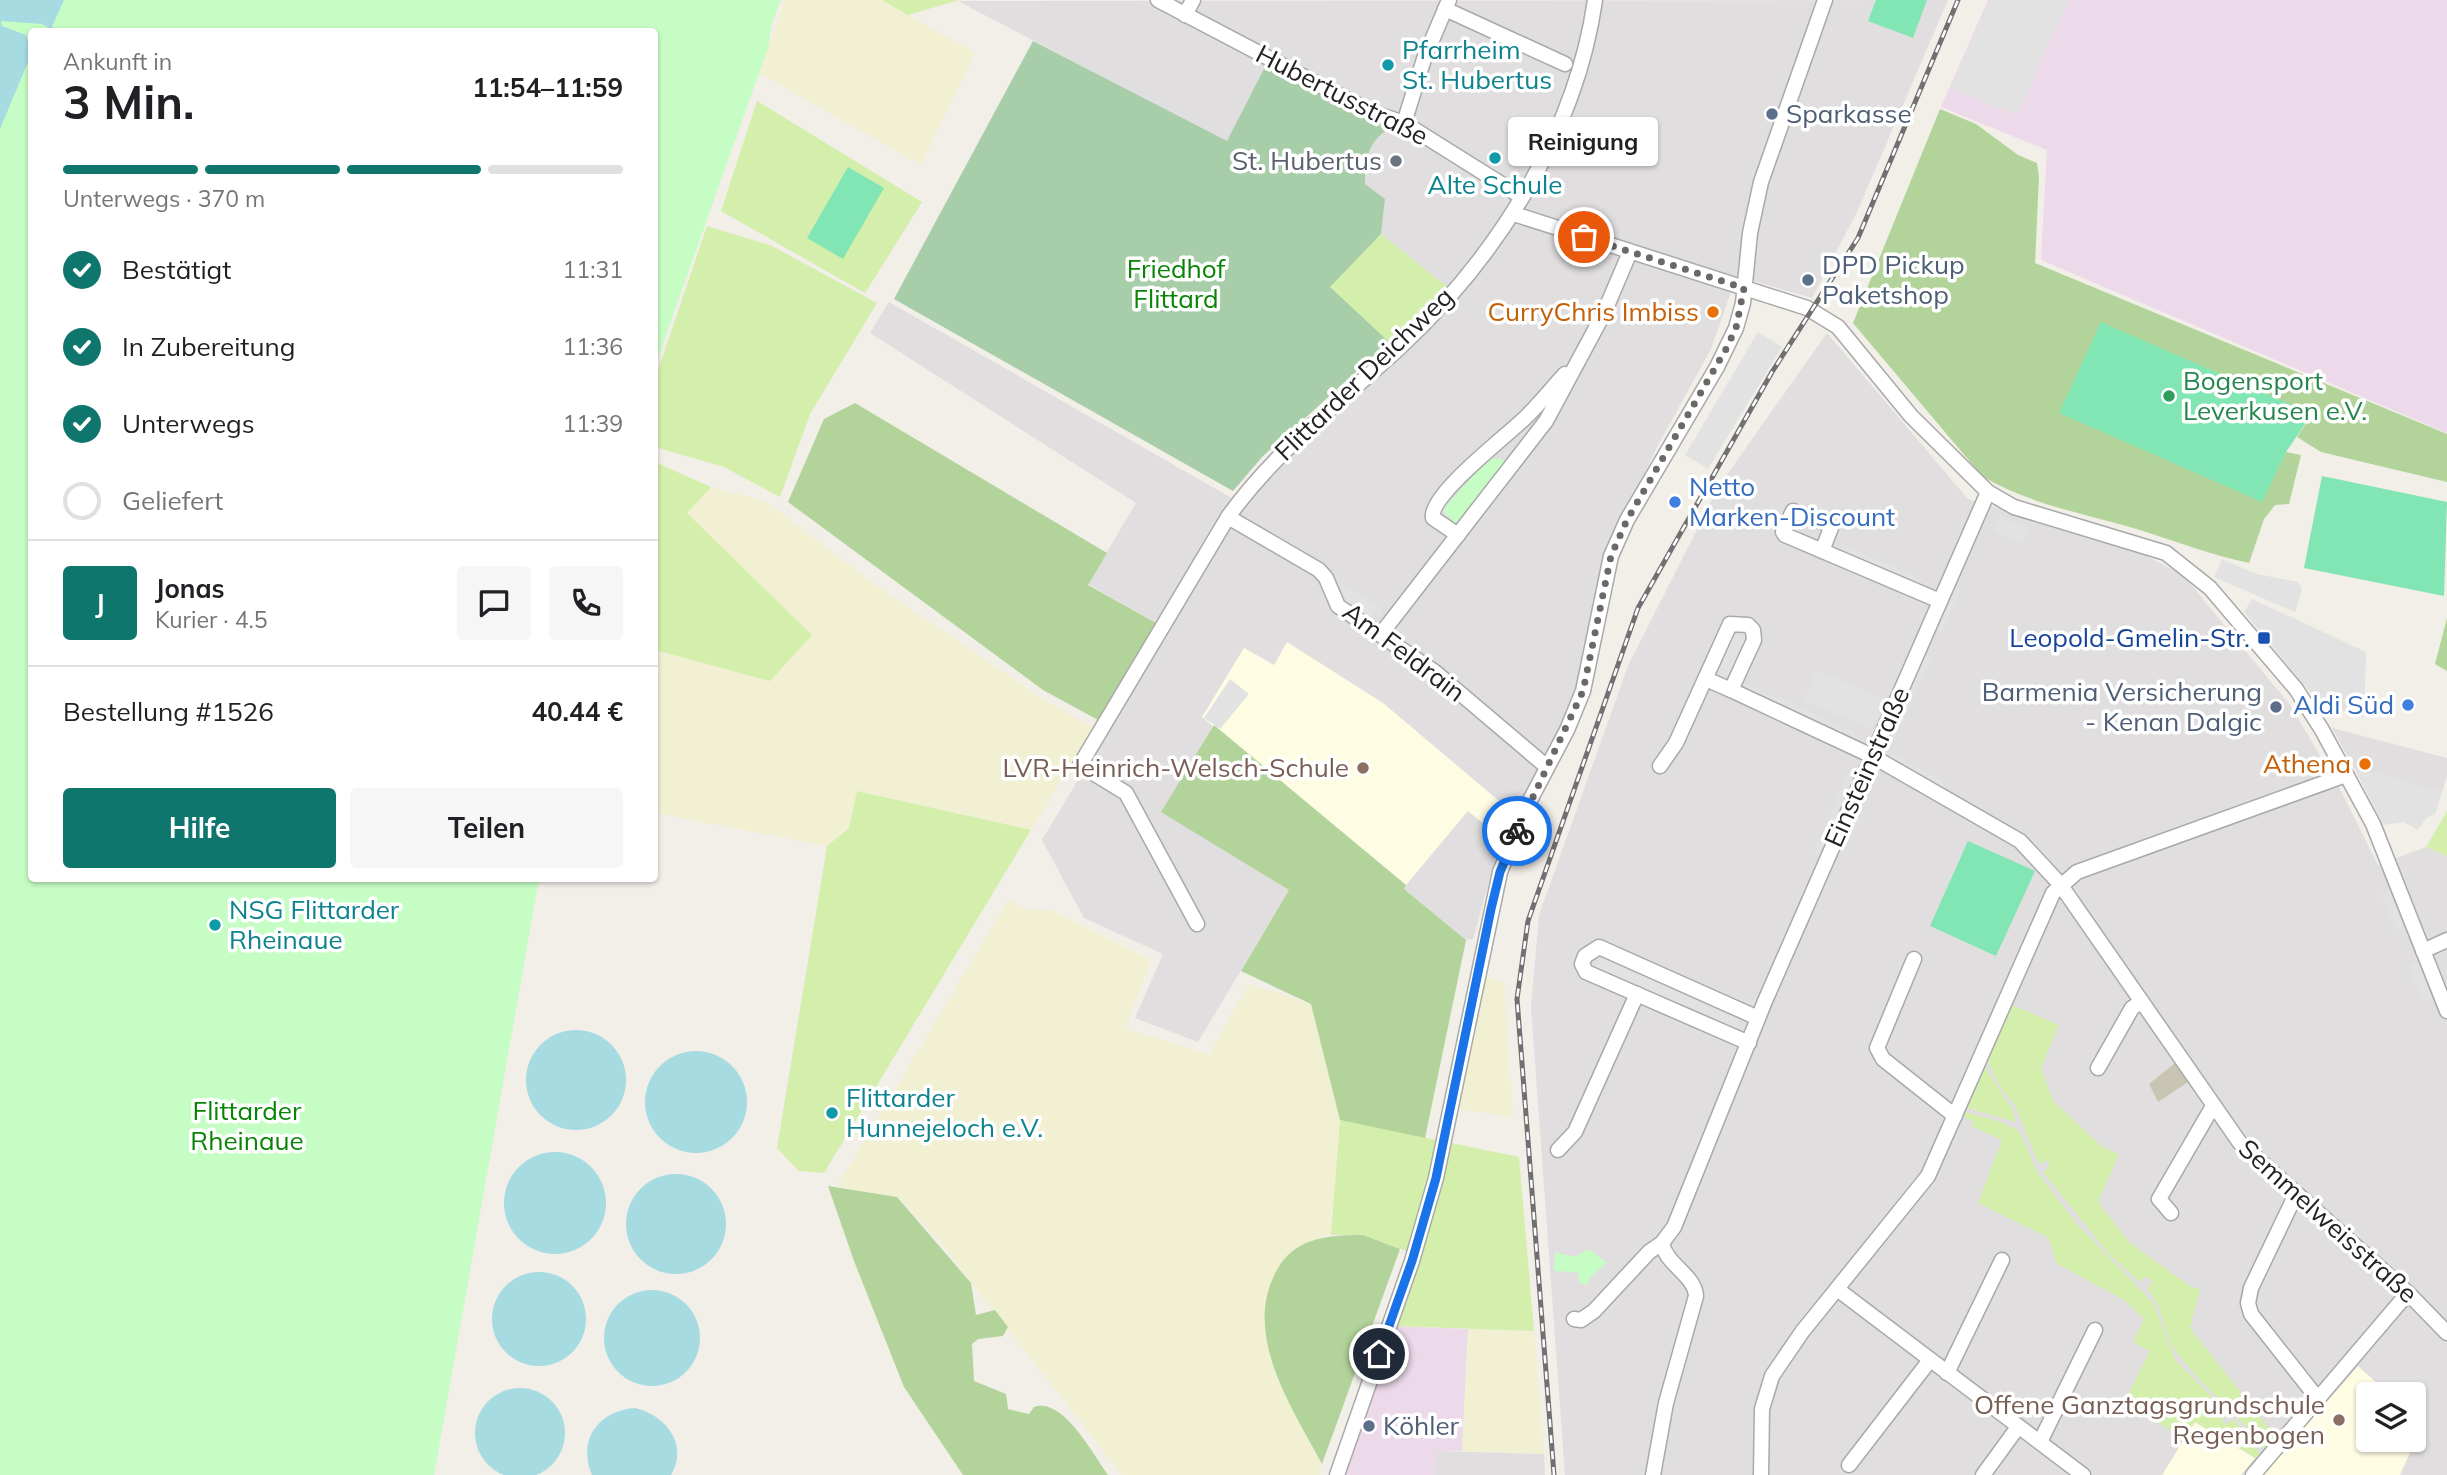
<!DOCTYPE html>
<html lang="de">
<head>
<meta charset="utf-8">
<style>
	:root { --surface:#fff; --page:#f6f6f6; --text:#202124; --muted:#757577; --line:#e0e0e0; --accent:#0f766e }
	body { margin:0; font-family:Mulish,sans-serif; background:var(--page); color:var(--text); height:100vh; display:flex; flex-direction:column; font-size:26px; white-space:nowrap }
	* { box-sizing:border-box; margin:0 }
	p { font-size:23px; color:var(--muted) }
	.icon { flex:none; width:38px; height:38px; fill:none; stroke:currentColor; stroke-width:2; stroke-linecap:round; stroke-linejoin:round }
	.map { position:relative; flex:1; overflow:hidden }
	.panel { position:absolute; left:28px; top:28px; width:630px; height:854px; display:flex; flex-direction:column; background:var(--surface); border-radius:7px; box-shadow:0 2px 5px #0004 }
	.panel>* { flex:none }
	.buttons { position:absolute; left:2356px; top:1382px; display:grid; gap:14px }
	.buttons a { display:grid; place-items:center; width:70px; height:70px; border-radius:7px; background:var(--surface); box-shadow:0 2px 5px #0004; font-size:35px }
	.pin { position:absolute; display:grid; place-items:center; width:60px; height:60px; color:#fff; margin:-30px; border:4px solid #fff; border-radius:50%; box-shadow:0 2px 7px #0007 }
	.courier { position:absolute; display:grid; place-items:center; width:70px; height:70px; margin:-35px; border:5px solid #1a73e8; border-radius:50%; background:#fff; color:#222; box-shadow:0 2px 9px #0007 }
	.bubble { position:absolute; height:49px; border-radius:7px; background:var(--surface); box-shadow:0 2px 5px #0004; font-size:23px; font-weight:700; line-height:49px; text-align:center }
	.summary em { font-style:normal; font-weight:700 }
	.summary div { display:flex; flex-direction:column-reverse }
	.summary { display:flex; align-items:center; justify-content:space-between; height:119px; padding:0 35px }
	h1 { font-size:46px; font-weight:700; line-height:52px }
	.bar { display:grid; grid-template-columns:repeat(4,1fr); gap:10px 7px; align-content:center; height:84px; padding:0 35px }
	.bar i { height:9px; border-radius:5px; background:var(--line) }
	.bar .active { background:var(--accent) }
	.bar p { grid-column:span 4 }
	.line { display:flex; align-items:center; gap:18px; padding:0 35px; border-top:2px solid var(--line) }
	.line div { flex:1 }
	.round { display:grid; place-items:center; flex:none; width:74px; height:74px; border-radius:7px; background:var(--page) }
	ol { padding:0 35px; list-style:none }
	li { display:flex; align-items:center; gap:21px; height:77px }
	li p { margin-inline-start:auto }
	li .icon { padding:7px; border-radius:50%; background:var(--accent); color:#fff; stroke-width:4 }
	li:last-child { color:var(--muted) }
	li i { width:38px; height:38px; border:4px solid var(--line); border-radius:50% }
	.primary-button { display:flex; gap:14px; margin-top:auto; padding:14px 35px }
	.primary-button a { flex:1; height:80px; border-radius:7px; background:var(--accent); color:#fff; font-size:28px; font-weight:700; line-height:80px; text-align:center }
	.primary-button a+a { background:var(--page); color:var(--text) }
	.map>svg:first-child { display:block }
</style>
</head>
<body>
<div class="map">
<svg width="2447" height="1475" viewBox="0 0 2447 1475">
	<rect width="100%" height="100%" fill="#f2eee8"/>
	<g fill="#e0dedf" fill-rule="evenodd">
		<polygon points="1948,0 1857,212 1812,298 1510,211 1450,289 1381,234 1385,199 1365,184 1365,160 1377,136 1227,142 958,1"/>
		<polygon points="1511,217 1731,292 1711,349 1657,447 1604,560 1578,681 1562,725 1501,838 1473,939 1466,940 1404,889 1406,885 1214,726 1162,812 1289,890 1198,1042 1135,1018 1163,954 1084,918 1042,840 1170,627 1156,623 1088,584 1136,503 870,333 889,302 1242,504 1269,471 1419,337"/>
		<path d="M1827,333L1968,499L2137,551L2183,575L2290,705L2341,791L2378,865L2426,847L2447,856V1475H1565L1531,1007L1539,915L1628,666L1719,486ZM2368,1395H2413V1440H2368Z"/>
		<polygon points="2332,728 2447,758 2447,776 2442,792 2354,768"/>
		<polygon points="1435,1451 1544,1454 1545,1475 1434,1475"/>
	</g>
	<g fill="#ecd9ea">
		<polygon points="1988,0 2447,0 2447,433 2041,260 2047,150 1941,107"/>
		<polygon points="1393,1326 1468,1329 1462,1451 1435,1451 1434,1475 1345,1475"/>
	</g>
	<g fill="#fffce4">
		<polygon points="1287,642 1383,703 1511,811 1501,838 1468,811 1406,885 1202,717 1244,648 1274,665"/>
		<polygon points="2358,1366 2390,1395 2368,1395 2368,1440 2413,1440 2413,1416 2423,1424 2400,1475 2263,1475"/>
		<polygon points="2195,1422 2255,1458 2241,1475 2162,1475"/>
	</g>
	<polygon fill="#c8c5b2" points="2175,1063 2188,1082 2158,1102 2149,1084"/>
	<g fill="#f1f0d3">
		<polygon points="785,0 882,0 975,53 921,165 759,73"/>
		<polygon points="711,487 765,501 873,583 1043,699 1093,727 1031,830 858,791 849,828 827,846 655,813 654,650 770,681 687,513"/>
		<polygon points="1008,900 1030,910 1051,910 1151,960 1125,1028 1209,1055 1249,984 1311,1004 1340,1120 1331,1235 1320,1236 1266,1341 1289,1402 1322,1464 1319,1475 1122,1475 937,1238 898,1197 837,1187"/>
		<polygon points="1481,977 1504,982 1513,1118 1456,1108"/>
		<polygon points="1468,1329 1534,1331 1544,1454 1462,1451"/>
	</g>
	<g fill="#d4efac">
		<polygon points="882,0 959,0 908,15"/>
		<polygon points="757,101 922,202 865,293 721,211"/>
		<polygon points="707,226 772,246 877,303 810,414 780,497 724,467 655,447 655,379"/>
		<polygon points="1381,234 1450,289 1389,342 1329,287"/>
		<polygon points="655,462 711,487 687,513 812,635 770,681 655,650"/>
		<polygon points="857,791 1031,830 824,1173 799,1171 777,1148 827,846 849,828"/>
		<polygon points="2447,811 2447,856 2426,847"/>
		<path d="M2012,1005L2059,1025L2041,1068L2053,1101L2102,1147L2119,1154L2098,1202L2130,1243L2191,1287L2200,1289L2190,1328L2276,1437L2265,1450C2240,1416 2206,1390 2180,1357C2163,1337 2165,1308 2147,1289L2152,1282L2150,1278L2145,1277L2140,1282L2110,1255L2043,1172L2049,1167L2048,1161L2038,1163L2015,1105L2001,1088L1987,1061Z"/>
		<polygon points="1985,1067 2013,1110 2016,1122 1967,1108"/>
		<polygon points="1965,1112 2002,1122 2019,1131 2038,1173 2076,1223 2153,1303 2176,1361 2227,1412 2222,1418 2223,1422 2228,1424 2234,1419 2261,1455 2257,1459 2195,1422 2184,1439 2124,1402 2150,1351 2133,1342 2144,1319 2124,1300 2056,1263 2049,1238 1978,1203 2002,1140 1971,1126 1974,1121 1963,1117"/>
		<polygon points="1340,1120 1519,1157 1534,1331 1393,1326 1417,1255 1363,1235 1331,1235"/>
	</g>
	<g fill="#b2d49a">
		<path d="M1940,109L1976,124L2018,155L2037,163L2039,177L2035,263L2447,434V482L2321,452L2297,437L2312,415L2076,379L2060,413L2262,501L2286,452L2301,455L2289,504L2275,505L2264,519L2249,563C2212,555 2177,542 2140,530C2087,514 2030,505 1982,476L1853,323Z"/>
		<polygon points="855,403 1107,553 1088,585 1156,623 1100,721 1043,690 788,502 824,419"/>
		<polygon points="2447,618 2447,671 2435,664"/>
		<polygon points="1214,725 1406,885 1404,889 1466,940 1425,1138 1340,1120 1311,1004 1241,971 1289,890 1161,812"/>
		<path d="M828,1186L897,1197L971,1283L976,1315L995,1310L1008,1327L1003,1336L978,1339L972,1344L974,1381L1006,1394L1008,1409L1029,1414L1034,1407C1063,1397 1092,1453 1108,1475H963L904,1387L854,1261Z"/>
		<path d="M1363,1235L1400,1249L1322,1464C1294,1411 1245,1340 1273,1278C1290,1238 1324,1235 1363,1235Z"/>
	</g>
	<path fill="#a7cda9" d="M1033,41L1227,141L1266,65L1390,128C1368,141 1365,159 1365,184L1385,199L1381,234L1330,287L1389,342L1263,456L1233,491L894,299Z"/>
	<g fill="#c6fdc4">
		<polygon points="0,0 781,0 771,27 769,45 655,366 654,32 32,32 32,878 539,879 434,1475 0,1475"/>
		<polygon points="1493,458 1510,461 1459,522 1455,523 1444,512 1445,507 1485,462"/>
		<polygon points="1589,1249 1607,1263 1589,1278 1588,1285 1579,1283 1579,1275 1576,1272 1554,1271 1555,1252 1574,1257"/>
	</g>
	<g fill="#82e5b4">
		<polygon points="1876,0 1927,0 1913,38 1868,21"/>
		<polygon points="848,167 884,188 843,259 807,238"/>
		<polygon points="2101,322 2312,414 2286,452 2262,502 2059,413"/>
		<polygon points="2322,476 2447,502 2444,596 2304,568"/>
		<polygon points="1968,841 2035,871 1996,956 1930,926"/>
	</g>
	<g fill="#e2e2e2">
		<polygon points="1990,0 2069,0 2017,115 1950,89"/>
		<polygon points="1758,332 1782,347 1708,469 1685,455"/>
		<polygon points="2000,516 2029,529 2022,544 1993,531"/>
		<polygon points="1843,545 1920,578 1923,588 1840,552"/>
		<polygon points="2222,559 2256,574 2298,582 2302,589 2295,612 2214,577"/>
		<polygon points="1339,582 1381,608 1383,616 1371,612 1373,623 1348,607"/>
		<polygon points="1958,587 1960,590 1943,629 1932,633 1951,590"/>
		<polygon points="2252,599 2366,652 2364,718 2318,702 2244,612"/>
		<polygon points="1731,633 1747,640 1731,677 1715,670"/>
		<polygon points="1929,654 1931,657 1895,738 1885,741 1922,657"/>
		<polygon points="1817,670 1885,700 1872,729 1804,700"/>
		<polygon points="1230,679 1249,694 1220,729 1204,718"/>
		<polygon points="1748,685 1853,731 1857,741 1745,692"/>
		<polygon points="1893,754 1942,781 1945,792 1891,762 1889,755"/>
		<polygon points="2354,768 2442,792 2435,814 2426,818 2418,830 2404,822 2384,825"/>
		<polygon points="1859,769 1823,853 1817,856 1814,852 1849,772"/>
		<polygon points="2389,891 2404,928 2396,931 2381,894"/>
		<polygon points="1602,955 1741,1016 1734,1032 1595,971"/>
		<polygon points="2418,962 2432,998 2423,1002 2409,965"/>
	</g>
	<g fill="#a6dbe2">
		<polygon points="0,0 64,0 51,29 42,24 1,21 2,26 26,35 31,55 0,129"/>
		<circle cx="576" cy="1080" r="50"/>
		<circle cx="696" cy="1102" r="51"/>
		<circle cx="555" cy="1203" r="51"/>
		<circle cx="676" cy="1224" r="50"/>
		<circle cx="539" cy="1319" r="47"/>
		<circle cx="652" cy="1338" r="48"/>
		<circle cx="520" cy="1433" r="45"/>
		<path d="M635,1408C665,1415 689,1444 671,1475H592C577,1440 598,1411 635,1408Z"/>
	</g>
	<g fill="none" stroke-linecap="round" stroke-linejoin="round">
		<defs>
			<g id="minor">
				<polyline points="1158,0 1371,112 1404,123 1522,197"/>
				<polyline points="1445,9 1565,64"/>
				<polyline points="1185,15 1193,0"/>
				<polyline points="1404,123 1424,59 1449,0"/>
				<polyline points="1514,214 1807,308 1838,327 1911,416 1988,492 2014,507 2166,553 2210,588 2296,689 2322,730 2373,824 2447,1011"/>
				<polyline points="1228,517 1319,570 1326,578 1338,606 1435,672 1547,767"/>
				<path d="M1458,535L1433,518C1428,495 1511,433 1528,415C1541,402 1553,387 1565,374"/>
				<polyline points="1822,551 1831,528 1828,524 1793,511 1783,532 1785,535 1940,601"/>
				<polyline points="1381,634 1546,421 1604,313 1630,252"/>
				<polyline points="1731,690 1872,756 2020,841 2060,884 2240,1143 2408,1293 2447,1333"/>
				<polyline points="1660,766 1676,743 1730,624 1748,625 1753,630 1754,640 1731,690 1706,679"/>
				<path d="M1197,924L1126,793L1080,765L1228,517C1275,451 1339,403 1398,349C1496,259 1576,133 1595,0"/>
				<polyline points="2423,951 2447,940"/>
				<polyline points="1914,959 1877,1048 1883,1059 1955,1116"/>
				<polyline points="1749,1043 1586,972 1582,964 1585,956 1599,947 1758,1018"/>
				<polyline points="2098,1068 2132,1008 2141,1002"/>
				<polyline points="1558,1150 1575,1132 1637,994"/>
				<polyline points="2296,1194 2251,1288 2248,1303 2251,1314 2318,1399"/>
				<polyline points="2171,1213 2159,1199 2213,1106"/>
				<polyline points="1837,1289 2083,1475"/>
				<polyline points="1574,1319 1581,1320 1594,1311 1649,1252 1662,1243 1674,1227 1765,1001 1988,492"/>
				<polyline points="1947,1373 2002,1260"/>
				<polyline points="2040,1442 2095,1330"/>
				<polyline points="1849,1465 1930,1360"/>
				<polyline points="1337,1475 1412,1261 1436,1178 1500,872 1527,806 1567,730 1583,691 1611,556 1627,520 1717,367 1736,328 1743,303 1750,233 1761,182 1825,0"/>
				<path d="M1653,1475L1666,1403L1696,1296C1695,1275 1666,1265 1662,1243"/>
				<polyline points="1761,1475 1762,1409 1772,1376 1802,1332 1928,1176 2053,893 2077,872 2346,775"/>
				<polyline points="1983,1475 2018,1427"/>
				<polyline points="2253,1475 2408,1293"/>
			</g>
		</defs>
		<use href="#minor" stroke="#a9a9a9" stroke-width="17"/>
		<use href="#minor" stroke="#fff" stroke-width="14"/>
		<defs>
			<polyline id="rail" points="1554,1475 1517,999 1528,921 1638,608 1772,372 1858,238 1958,0"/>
		</defs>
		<use href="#rail" stroke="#707070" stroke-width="5"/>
		<use href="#rail" stroke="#fff" stroke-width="2.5" stroke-dasharray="8" stroke-linecap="butt"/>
	</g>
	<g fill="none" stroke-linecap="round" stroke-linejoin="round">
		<polyline stroke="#6b6967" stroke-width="7" stroke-dasharray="0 12.6" points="1517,831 1583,691 1611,556 1627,520 1726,349 1736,328 1744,288 1584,237"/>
		<polyline stroke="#1a73e8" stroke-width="9" points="1379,1354 1412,1261 1436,1178 1491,909 1500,872 1517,831"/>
	</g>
	<g fill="#0f9aa8" stroke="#fff" stroke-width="2.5">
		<circle cx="1388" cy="65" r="7"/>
		<circle cx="1495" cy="158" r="7"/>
		<circle cx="215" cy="925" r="7"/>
		<circle cx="832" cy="1113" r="7"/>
	</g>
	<g fill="#5c6f8a" stroke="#fff" stroke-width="2.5">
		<circle cx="1772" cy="114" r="7"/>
		<circle cx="1808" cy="280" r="7"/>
		<circle cx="2276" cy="707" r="7"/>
		<circle cx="1369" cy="1426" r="7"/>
	</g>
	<circle fill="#6b7280" stroke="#fff" stroke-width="2.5" cx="1396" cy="161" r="7"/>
	<g fill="#e8710a" stroke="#fff" stroke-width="2.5">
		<circle cx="1713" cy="312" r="7"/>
		<circle cx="2365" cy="764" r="7"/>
	</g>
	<circle fill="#2e9e5b" stroke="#fff" stroke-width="2.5" cx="2169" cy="396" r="7"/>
	<g fill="#3f7fe0" stroke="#fff" stroke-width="2.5">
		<circle cx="1675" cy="502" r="7"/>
		<circle cx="2408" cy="705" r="7"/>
	</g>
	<rect fill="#1a4fb4" stroke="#fff" stroke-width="2.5" x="2257" y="631" width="14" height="14" rx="3.5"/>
	<g fill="#8d6e63" stroke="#fff" stroke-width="2.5">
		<circle cx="1363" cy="768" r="7"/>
		<circle cx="2339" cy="1420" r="7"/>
	</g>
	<g text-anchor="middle" stroke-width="7" stroke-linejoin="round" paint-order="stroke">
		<g font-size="26" fill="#0d838f" stroke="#fff" text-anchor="start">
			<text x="1402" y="59">Pfarrheim<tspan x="1402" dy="30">St. Hubertus</tspan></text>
			<text x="1495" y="194" text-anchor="middle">Alte Schule</text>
			<text x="229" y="919">NSG Flittarder<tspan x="229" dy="30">Rheinaue</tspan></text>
			<text x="846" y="1107">Flittarder<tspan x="846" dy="30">Hunnejeloch e.V.</tspan></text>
		</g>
		<g font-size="26" fill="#222" stroke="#fff">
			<text transform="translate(1342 95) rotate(27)" y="9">Hubertusstraße</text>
			<text transform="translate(1364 374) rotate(-44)" y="9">Flittarder Deichweg</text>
			<text transform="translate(1404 652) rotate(37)" y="9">Am Feldrain</text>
			<text transform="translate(1867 767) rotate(-66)" y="9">Einsteinstraße</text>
			<text transform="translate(2328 1221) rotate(42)" y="9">Semmelweisstraße</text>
		</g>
		<g font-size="26" fill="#4e5e75" stroke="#fff" text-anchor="start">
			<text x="1786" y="123">Sparkasse</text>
			<text x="1822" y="274">DPD Pickup<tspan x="1822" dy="30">Paketshop</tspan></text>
			<text x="2262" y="701" text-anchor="end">Barmenia Versicherung<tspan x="2262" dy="30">- Kenan Dalgic</tspan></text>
			<text x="1383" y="1435">Köhler</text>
		</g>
		<g font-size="26" fill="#5b616d" stroke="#fff" text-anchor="end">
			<text x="1382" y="170">St. Hubertus</text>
		</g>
		<g font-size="26" fill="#098506" stroke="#fff">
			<text x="1176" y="278">Friedhof<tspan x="1176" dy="30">Flittard</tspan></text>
			<text x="247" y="1120">Flittarder<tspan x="247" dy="30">Rheinaue</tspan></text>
		</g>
		<g font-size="26" fill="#c56008" stroke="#fff" text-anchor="end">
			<text x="1699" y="321">CurryChris Imbiss</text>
			<text x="2351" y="773">Athena</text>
		</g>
		<g font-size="26" fill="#27864d" stroke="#fff" text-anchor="start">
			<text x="2183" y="390">Bogensport<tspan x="2183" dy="30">Leverkusen e.V.</tspan></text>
		</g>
		<g font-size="26" fill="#366cbe" stroke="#fff" text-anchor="start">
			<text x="1689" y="496">Netto<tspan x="1689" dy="30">Marken-Discount</tspan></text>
			<text x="2394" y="714" text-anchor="end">Aldi Süd</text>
		</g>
		<g font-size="26" fill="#164399" stroke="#fff" text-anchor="end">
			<text x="2250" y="647">Leopold-Gmelin-Str.</text>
		</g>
		<g font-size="26" fill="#785e54" stroke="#fff" text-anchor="end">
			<text x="1349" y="777">LVR-Heinrich-Welsch-Schule</text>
			<text x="2325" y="1414">Offene Ganztagsgrundschule<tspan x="2325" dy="30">Regenbogen</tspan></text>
		</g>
	</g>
</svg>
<div class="buttons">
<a><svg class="icon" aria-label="layers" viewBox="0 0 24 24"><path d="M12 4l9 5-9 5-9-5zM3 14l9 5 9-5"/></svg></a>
</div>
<div class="pin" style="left:1584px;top:237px;background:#ea580c"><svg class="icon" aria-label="bag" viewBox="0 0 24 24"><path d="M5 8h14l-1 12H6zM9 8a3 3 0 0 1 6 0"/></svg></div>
<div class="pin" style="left:1379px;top:1354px;background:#1f2937"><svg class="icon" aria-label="home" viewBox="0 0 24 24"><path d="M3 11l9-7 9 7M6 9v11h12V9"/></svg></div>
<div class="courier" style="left:1517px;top:831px"><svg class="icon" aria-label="bike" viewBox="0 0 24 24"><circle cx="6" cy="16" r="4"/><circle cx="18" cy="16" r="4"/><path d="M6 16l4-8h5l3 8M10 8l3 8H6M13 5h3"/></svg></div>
<div class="bubble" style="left:1508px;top:117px;width:150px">Reinigung</div>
<section class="panel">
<div class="summary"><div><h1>3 Min.</h1><p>Ankunft in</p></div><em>11:54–11:59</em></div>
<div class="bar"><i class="active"></i><i class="active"></i><i class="active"></i><i></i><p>Unterwegs · 370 m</p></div>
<ol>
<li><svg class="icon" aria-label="check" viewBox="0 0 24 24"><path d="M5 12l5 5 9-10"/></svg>Bestätigt<p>11:31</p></li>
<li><svg class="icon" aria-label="check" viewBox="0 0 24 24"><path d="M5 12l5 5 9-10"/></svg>In Zubereitung<p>11:36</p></li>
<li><svg class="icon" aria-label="check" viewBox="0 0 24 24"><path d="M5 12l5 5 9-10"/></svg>Unterwegs<p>11:39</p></li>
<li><i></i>Geliefert</li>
</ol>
<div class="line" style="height:126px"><b class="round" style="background:var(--accent);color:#fff">J</b><div><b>Jonas</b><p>Kurier · 4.5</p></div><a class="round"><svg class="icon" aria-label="chat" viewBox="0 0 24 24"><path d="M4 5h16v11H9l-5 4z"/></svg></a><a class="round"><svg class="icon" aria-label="phone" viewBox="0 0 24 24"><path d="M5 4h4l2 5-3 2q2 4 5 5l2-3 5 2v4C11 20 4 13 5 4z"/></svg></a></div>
<div class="line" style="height:91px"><div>Bestellung #1526</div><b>40.44 €</b></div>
<div class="primary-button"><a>Hilfe</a><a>Teilen</a></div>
</section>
</div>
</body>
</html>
